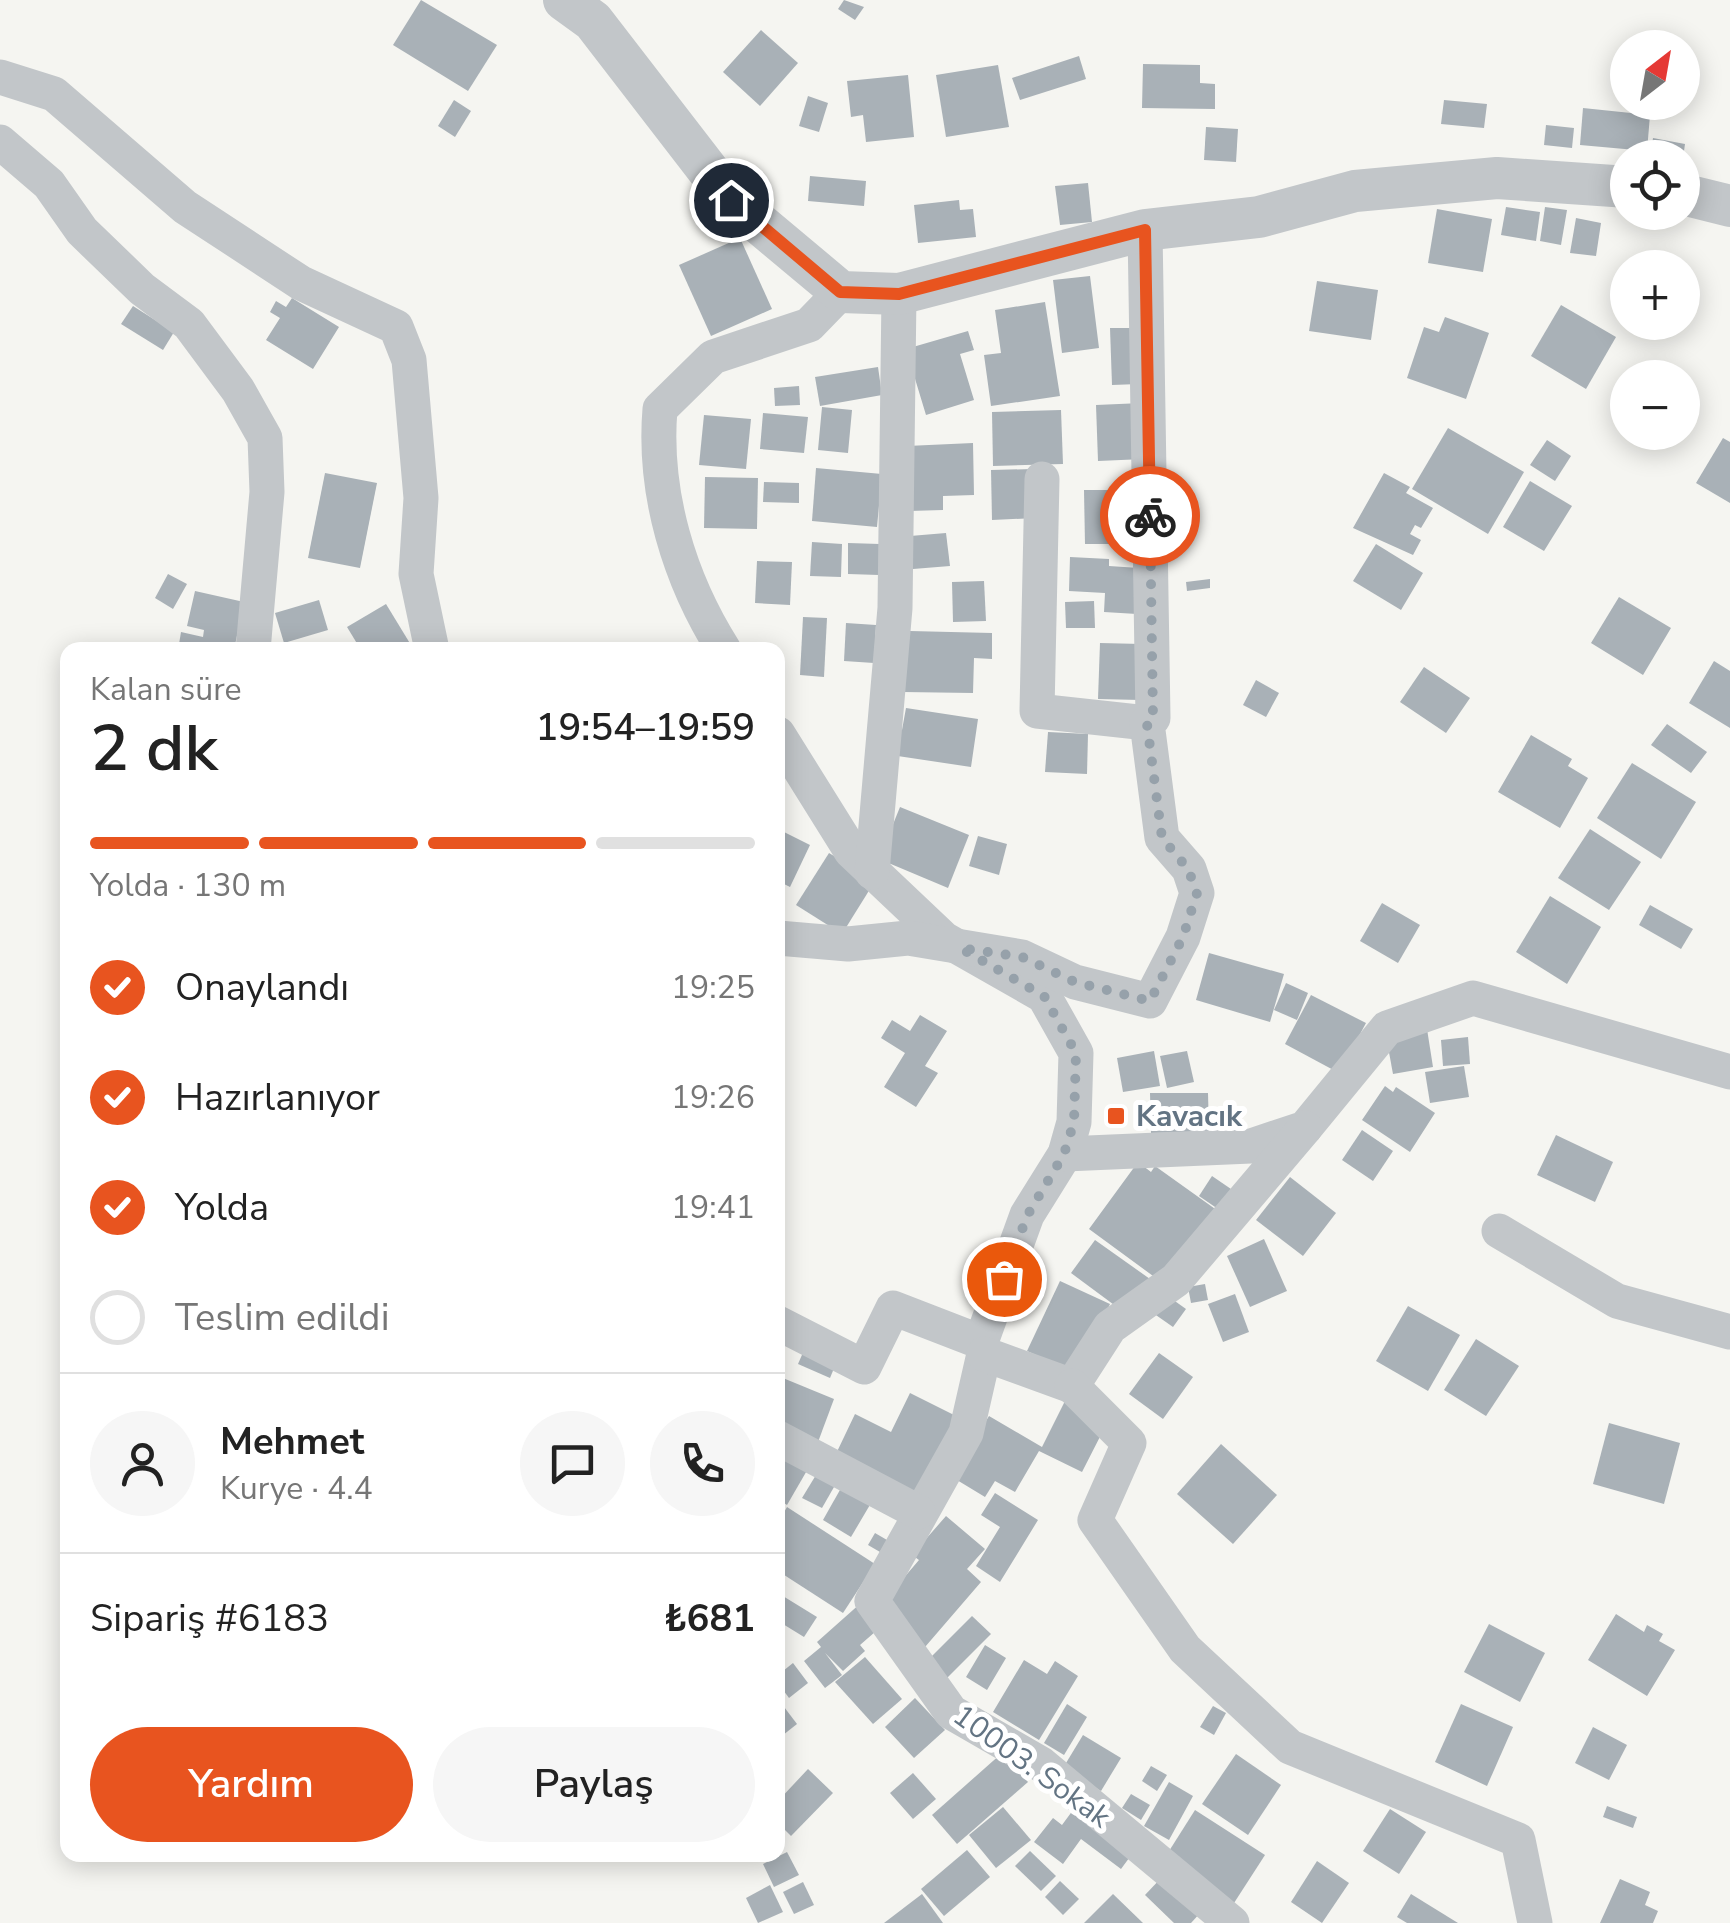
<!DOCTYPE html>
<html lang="tr">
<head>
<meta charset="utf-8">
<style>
	:root { --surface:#fff; --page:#f6f6f6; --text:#222; --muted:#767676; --line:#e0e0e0; --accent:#e8541f }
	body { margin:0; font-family:"Nunito Sans",sans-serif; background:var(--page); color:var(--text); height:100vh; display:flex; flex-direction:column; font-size:38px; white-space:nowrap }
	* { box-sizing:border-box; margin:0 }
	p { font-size:32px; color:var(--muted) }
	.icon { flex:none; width:55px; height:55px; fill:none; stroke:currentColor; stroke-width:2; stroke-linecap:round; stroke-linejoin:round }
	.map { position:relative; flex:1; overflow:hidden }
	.drawer { position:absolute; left:60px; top:642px; width:725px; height:1220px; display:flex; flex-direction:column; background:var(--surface); border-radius:20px; box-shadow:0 5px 25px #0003 }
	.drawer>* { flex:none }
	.needle { width:65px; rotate:31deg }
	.tools { position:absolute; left:1610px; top:30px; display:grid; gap:20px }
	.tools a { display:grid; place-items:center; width:90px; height:90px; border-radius:50%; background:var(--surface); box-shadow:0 5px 25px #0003; font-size:50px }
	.pin { position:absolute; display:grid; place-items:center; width:85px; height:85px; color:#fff; margin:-42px; border:5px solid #fff; border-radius:50%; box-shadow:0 2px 10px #0007 }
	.courier { position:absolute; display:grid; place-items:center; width:100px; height:100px; margin:-50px; border:8px solid #e8541f; border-radius:50%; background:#fff; color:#222; box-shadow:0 2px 12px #0007 }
	.headline em { font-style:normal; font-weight:600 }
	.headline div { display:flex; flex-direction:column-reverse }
	.headline { display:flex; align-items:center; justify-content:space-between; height:170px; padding:0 30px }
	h1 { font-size:65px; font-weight:600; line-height:75px }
	.bar { display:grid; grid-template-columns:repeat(4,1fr); gap:15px 10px; align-content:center; height:120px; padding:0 30px }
	.bar i { height:12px; border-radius:8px; background:var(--line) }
	.bar .selected { background:var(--accent) }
	.bar p { grid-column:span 4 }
	.line { display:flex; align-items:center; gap:25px; padding:0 30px; border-top:2px solid var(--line) }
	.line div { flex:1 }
	.round { display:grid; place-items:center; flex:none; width:105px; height:105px; border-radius:52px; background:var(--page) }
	ol { padding:0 30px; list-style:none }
	li { display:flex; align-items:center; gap:30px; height:110px }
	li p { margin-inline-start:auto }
	li .icon { padding:10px; border-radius:50%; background:var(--accent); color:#fff; stroke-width:4 }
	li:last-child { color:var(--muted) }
	li i { width:55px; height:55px; border:5px solid var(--line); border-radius:50% }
	.cta { display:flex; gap:20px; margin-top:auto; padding:20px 30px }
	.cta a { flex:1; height:115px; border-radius:60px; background:var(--accent); color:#fff; font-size:40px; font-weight:600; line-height:115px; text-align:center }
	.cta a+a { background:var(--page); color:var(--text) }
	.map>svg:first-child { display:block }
</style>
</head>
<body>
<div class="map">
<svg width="1730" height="1923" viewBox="0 0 1730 1923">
	<rect width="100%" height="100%" fill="#f5f5f1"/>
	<g fill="#a9b1b7">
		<polygon points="421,0 497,45 468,91 393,45"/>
		<polygon points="844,0 864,7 855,20 838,9"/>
		<polygon points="761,30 798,63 760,106 723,72"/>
		<polygon points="1079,56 1086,79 1020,100 1012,78"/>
		<polygon points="1143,64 1200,65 1200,83 1215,84 1215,109 1142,108"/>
		<polygon points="998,65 1009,127 946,137 936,75"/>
		<polygon points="908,75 914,137 866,142 863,115 851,117 847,81"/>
		<polygon points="808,96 828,103 819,132 799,126"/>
		<polygon points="454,100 471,111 455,137 438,126"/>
		<polygon points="1444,100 1487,104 1484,128 1441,124"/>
		<polygon points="1583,108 1650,115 1647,151 1580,145"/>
		<polygon points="1546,125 1574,128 1572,148 1544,145"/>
		<polygon points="1206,127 1238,129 1236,162 1204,160"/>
		<polygon points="1653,138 1685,144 1683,158 1650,158"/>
		<polygon points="810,176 866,181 864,206 808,201"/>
		<polygon points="1088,183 1092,222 1060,225 1055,186"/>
		<polygon points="959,200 960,210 973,209 976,237 918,243 914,205"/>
		<polygon points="1506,207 1540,212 1536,241 1501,235"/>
		<polygon points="1545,207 1567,210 1561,245 1540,241"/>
		<polygon points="1437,209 1492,219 1483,272 1428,263"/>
		<polygon points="1576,218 1601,223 1596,256 1570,253"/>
		<polygon points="740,238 772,309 711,336 679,265"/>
		<polygon points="1090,276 1099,348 1062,353 1053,280"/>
		<polygon points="1317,281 1378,290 1371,340 1309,331"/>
		<polygon points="292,298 339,327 313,369 266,340 280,318 270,312 276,301 286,307"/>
		<polygon points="1045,302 1060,396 991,406 984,355 1001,353 995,310"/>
		<polygon points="1561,305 1616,337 1586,389 1531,356"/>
		<polygon points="133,306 174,332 163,350 121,324"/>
		<polygon points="1445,317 1489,333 1466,399 1407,378 1424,327 1439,332"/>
		<polygon points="1110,328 1137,328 1139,384 1112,385"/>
		<polygon points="968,331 974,350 960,354 974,400 926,415 906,349"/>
		<polygon points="878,367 882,395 820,406 815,377"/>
		<polygon points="799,386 800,405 775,406 774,388"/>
		<polygon points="1142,403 1144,459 1098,461 1096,405"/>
		<polygon points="822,407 852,410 848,453 818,450"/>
		<polygon points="1061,410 1063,464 993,466 992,412"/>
		<polygon points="763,413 808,417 804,453 760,449"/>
		<polygon points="704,415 751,419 746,469 699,465"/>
		<polygon points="1448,428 1524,472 1488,534 1412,489"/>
		<polygon points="1723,438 1730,442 1730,503 1696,483"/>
		<polygon points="1547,440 1571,456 1555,481 1530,465"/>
		<polygon points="973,443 974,495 943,496 943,510 909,511 907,446"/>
		<polygon points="816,468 882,474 877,527 812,521"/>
		<polygon points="1033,469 1035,518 992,520 991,470"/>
		<polygon points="325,473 377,483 360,568 308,558"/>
		<polygon points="1384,473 1410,487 1406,493 1433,508 1421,528 1415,525 1410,534 1421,540 1413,555 1353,528"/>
		<polygon points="705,477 758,478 757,529 704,528"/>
		<polygon points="1530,481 1572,506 1544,551 1503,527"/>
		<polygon points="764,482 799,483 799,503 763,502"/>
		<polygon points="1084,490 1144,490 1145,544 1085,544"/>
		<polygon points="946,533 950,566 913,569 910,536"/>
		<polygon points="812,542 842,544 841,577 810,576"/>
		<polygon points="848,543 880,544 879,575 848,574"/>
		<polygon points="1376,544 1423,573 1401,610 1353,581"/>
		<polygon points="1070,557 1109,559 1109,566 1139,568 1137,614 1104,612 1105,593 1069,591"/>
		<polygon points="757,561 792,562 790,605 755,603"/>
		<polygon points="168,574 187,584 173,609 155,598"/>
		<polygon points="1210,579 1210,588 1187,591 1186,582"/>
		<polygon points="984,581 986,621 953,622 952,582"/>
		<polygon points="195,591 244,602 234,650 178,650 181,632 203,637 204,630 187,626"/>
		<polygon points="1619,597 1671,628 1643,675 1591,643"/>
		<polygon points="319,600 328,630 284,643 275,613"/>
		<polygon points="1094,601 1095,628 1066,628 1065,602"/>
		<polygon points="386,604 414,650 361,650 347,627"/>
		<polygon points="803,617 827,618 824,677 800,675"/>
		<polygon points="846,623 876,625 874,663 844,661"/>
		<polygon points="910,631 992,633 992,659 974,658 973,693 903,692"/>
		<polygon points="1100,643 1142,644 1140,700 1098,699"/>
		<polygon points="1714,661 1730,671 1730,728 1689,703"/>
		<polygon points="1424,667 1470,698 1446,733 1400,702"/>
		<polygon points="1256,680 1279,693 1266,717 1243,705"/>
		<polygon points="906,708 978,719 971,767 891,755 895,730 902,730"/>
		<polygon points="1667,724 1707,752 1691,773 1651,745"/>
		<polygon points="1048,732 1088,734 1087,774 1045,772"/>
		<polygon points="1531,735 1572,759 1568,766 1588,778 1560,828 1498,792"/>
		<polygon points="1632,763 1696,802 1661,859 1597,818"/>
		<polygon points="900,807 969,835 948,888 879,859"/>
		<polygon points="778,829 810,845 790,887 778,881"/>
		<polygon points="1590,829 1641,862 1609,910 1558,878"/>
		<polygon points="978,836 1007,844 999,875 969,866"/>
		<polygon points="829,853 875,881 842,934 796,905"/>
		<polygon points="1550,896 1601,927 1567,984 1516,952"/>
		<polygon points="1382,903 1420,925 1398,963 1360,941"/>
		<polygon points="1650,905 1693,929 1681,949 1639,925"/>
		<polygon points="1209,953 1284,974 1270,1022 1196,1000"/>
		<polygon points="1286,983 1308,993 1297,1020 1274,1010"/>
		<polygon points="1311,995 1366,1023 1339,1073 1285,1044"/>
		<polygon points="920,1015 947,1031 925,1066 938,1073 916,1107 884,1087 905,1053 881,1038 892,1020 910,1031"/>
		<polygon points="1427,1029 1433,1067 1393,1074 1386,1036"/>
		<polygon points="1468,1037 1470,1064 1443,1066 1441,1040"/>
		<polygon points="1154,1051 1160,1086 1123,1092 1117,1058"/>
		<polygon points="1187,1051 1194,1082 1167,1088 1160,1056"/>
		<polygon points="1464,1066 1469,1097 1430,1103 1425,1072"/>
		<polygon points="1385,1086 1393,1092 1396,1087 1435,1113 1410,1152 1362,1120"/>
		<polygon points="1150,1093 1208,1093 1209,1132 1151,1133"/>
		<polygon points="1362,1130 1393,1151 1373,1181 1342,1160"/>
		<polygon points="1556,1135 1613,1162 1595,1202 1537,1175"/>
		<polygon points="1138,1162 1151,1172 1155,1166 1218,1211 1164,1284 1089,1229"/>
		<polygon points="1212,1176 1231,1189 1218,1209 1199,1196"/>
		<polygon points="1290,1177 1336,1213 1303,1256 1256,1220"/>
		<polygon points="1264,1239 1287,1291 1250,1307 1227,1256"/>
		<polygon points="1095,1240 1150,1279 1125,1313 1071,1273"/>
		<polygon points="1060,1281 1110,1304 1078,1374 1027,1351"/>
		<polygon points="1205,1284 1208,1300 1191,1303 1188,1287"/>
		<polygon points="1165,1294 1186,1309 1173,1327 1153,1313"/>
		<polygon points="1235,1294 1249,1332 1223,1342 1208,1304"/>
		<polygon points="1408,1306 1460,1335 1428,1391 1376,1361"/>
		<polygon points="1476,1339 1519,1366 1486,1416 1444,1390"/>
		<polygon points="805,1348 837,1361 830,1378 798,1364"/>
		<polygon points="1159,1353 1193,1377 1163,1419 1129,1394"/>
		<polygon points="778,1376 834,1399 818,1442 778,1426"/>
		<polygon points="910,1393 958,1417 917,1498 834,1458 855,1414 891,1432"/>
		<polygon points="1065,1401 1107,1423 1082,1472 1039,1451 1015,1492 995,1481 985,1497 952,1477 989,1416 1042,1447"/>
		<polygon points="1609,1423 1680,1443 1664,1504 1593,1484"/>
		<polygon points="1221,1444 1277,1495 1233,1544 1177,1494"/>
		<polygon points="778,1449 809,1467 787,1505 778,1499"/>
		<polygon points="819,1470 838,1480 822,1508 802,1498"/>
		<polygon points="845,1481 874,1498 851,1537 823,1520"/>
		<polygon points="995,1493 1038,1520 1000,1582 976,1566 1000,1527 981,1515"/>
		<polygon points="787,1507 875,1564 843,1613 778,1571 778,1523"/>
		<polygon points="946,1516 985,1549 967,1569 981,1582 925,1647 879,1607 919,1560 912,1555"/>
		<polygon points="875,1533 887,1540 880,1552 868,1545"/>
		<polygon points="778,1593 817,1617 804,1637 778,1621"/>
		<polygon points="862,1602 883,1625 860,1645 865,1651 843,1671 825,1653 842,1675 825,1688 804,1661 821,1647 817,1642"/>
		<polygon points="1616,1614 1644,1632 1647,1625 1663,1634 1659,1641 1675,1650 1647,1696 1588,1660"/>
		<polygon points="972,1616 991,1634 947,1678 928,1660"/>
		<polygon points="1489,1624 1545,1653 1520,1702 1464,1672"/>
		<polygon points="985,1645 1006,1658 987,1690 966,1677"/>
		<polygon points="865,1657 902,1699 873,1724 835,1682"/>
		<polygon points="1024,1660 1047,1674 1055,1661 1078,1676 1039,1740 993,1712"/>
		<polygon points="793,1663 808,1683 789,1698 778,1683 778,1675"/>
		<polygon points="915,1698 945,1730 914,1758 885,1727"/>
		<polygon points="778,1699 797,1724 778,1739"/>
		<polygon points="1067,1704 1087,1717 1064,1755 1044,1743"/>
		<polygon points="1461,1704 1513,1727 1487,1786 1435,1762"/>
		<polygon points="1213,1706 1226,1713 1214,1735 1200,1727"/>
		<polygon points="1593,1727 1627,1745 1609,1780 1575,1763"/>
		<polygon points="1083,1735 1121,1758 1101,1791 1063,1768"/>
		<polygon points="1002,1753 1028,1782 957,1844 932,1815"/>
		<polygon points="1236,1754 1281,1785 1248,1835 1202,1804"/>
		<polygon points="1151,1766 1167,1775 1157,1791 1142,1781"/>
		<polygon points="808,1769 833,1793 791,1836 778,1823 778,1801"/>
		<polygon points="913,1773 936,1799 913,1819 890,1793"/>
		<polygon points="1169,1782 1193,1796 1169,1840 1144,1826"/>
		<polygon points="1131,1794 1150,1805 1141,1820 1122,1808"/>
		<polygon points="1076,1806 1135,1850 1121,1869 1081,1839 1063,1864 1034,1842 1053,1818 1062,1825"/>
		<polygon points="1607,1806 1637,1817 1633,1828 1603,1817"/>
		<polygon points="1003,1807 1031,1840 996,1868 969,1835"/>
		<polygon points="1390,1809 1426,1832 1399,1874 1363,1851"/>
		<polygon points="1195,1810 1265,1855 1234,1903 1164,1859"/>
		<polygon points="967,1850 990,1877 944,1916 921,1889"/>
		<polygon points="1030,1851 1056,1876 1041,1891 1015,1866"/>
		<polygon points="787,1852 799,1875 774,1887 763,1864"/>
		<polygon points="1317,1861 1349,1883 1322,1923 1291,1902"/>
		<polygon points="1163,1876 1201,1912 1191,1923 1174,1923 1145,1895"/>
		<polygon points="1620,1879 1650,1892 1645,1905 1658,1911 1653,1923 1600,1923"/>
		<polygon points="1060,1881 1079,1899 1063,1915 1045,1897"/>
		<polygon points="803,1882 814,1905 794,1914 783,1892"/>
		<polygon points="770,1885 783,1912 758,1923 746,1898"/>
		<polygon points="922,1894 943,1923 884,1923"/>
		<polygon points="1113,1894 1143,1923 1084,1923"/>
		<polygon points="1411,1894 1458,1923 1407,1923 1397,1917"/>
	</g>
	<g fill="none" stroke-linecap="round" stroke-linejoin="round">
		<g stroke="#c2c6c9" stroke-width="35">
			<polyline points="0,77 54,94 185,207 301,283 396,327 409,360 421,498 416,574 432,650"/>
			<polyline points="0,142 49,184 82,231 142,289 189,324 238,390 265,438 267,492 253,650"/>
			<polyline points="1042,479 1037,711 1147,723"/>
			<path d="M724,650C679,579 653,493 660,409L713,357L809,325L841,292"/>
			<polyline points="778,734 851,851 944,939 1044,996 1076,1053 1074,1122 1065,1154 1027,1215 981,1342 984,1354 966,1433 872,1601 951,1712 1041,1764 1232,1923"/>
			<polyline points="872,872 895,608 899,294"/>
			<polyline points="778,938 848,944 908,938 1022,957 1075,982 1150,1001 1183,937 1197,893 1189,869 1162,838 1147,723 1153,718 1145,230"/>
			<polyline points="1065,1154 1251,1146 1305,1128 1387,1028 1473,998 1730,1072"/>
			<polyline points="1499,1231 1617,1301 1730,1332"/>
			<polyline points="778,1323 864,1367 893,1308 981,1342"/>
			<polyline points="984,1354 1072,1386 1110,1327 1176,1280 1305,1128"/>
			<polyline points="1072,1386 1129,1443 1095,1520 1185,1649 1290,1747 1518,1840 1535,1923"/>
			<polyline points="778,1438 918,1512"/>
		</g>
		<g stroke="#c2c6c9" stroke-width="42">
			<polyline points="564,0 593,21 731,200 841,292 899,294 1145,230 1259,217 1355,191 1497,178 1628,187"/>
			<polyline points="1682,194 1730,206"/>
		</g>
	</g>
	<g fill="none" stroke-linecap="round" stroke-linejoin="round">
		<polyline stroke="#96a1aa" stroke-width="10" stroke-dasharray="0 18" points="1004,1279 1027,1216 1064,1154 1074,1122 1076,1053 1044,996 960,948 1022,957 1075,982 1150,1001 1183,937 1197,893 1188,869 1162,838 1147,724 1153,718 1150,516"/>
		<polyline stroke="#e8541f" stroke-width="12" points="731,200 840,292 899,294 1145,230 1150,516"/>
	</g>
	<rect fill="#e8541f" stroke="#fff" stroke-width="4" x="1106" y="1106" width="20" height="20" rx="5"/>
	<g text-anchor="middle" stroke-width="10" stroke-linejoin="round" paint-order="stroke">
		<g font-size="30" font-weight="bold" fill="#637483" stroke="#fff" text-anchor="start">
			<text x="1136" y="1126">Kavacık</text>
		</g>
		<g font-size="30" fill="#637483" stroke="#fff">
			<text transform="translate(1032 1766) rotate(36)" y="10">10003. Sokak</text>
		</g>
	</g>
</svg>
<div class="tools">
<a><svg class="needle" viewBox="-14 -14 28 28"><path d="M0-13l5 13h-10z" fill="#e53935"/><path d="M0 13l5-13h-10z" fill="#767676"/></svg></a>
<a><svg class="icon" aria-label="locate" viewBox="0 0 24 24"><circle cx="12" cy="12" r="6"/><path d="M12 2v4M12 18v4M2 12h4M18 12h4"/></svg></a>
<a>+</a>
<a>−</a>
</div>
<div class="pin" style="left:1004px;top:1279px;background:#ea580c"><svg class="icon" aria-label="bag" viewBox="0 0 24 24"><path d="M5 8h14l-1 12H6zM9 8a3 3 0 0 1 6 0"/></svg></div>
<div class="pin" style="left:731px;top:200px;background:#1f2937"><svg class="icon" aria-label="home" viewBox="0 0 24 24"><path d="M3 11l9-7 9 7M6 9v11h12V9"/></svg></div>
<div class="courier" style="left:1150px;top:516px"><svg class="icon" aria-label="bike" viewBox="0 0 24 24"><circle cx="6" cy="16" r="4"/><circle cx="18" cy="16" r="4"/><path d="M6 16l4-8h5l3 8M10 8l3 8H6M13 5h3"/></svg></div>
<section class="drawer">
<div class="headline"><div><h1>2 dk</h1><p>Kalan süre</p></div><em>19:54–19:59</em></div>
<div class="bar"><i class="selected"></i><i class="selected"></i><i class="selected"></i><i></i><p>Yolda · 130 m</p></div>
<ol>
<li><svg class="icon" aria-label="check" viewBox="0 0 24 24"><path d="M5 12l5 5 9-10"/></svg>Onaylandı<p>19:25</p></li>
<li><svg class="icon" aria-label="check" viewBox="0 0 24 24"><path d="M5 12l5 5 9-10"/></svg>Hazırlanıyor<p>19:26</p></li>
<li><svg class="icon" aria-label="check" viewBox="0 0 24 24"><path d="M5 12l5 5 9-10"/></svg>Yolda<p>19:41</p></li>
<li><i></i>Teslim edildi</li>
</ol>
<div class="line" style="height:180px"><a class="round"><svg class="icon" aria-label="person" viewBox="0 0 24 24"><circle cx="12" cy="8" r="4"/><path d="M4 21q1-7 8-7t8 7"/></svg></a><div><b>Mehmet</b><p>Kurye · 4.4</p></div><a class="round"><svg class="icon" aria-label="chat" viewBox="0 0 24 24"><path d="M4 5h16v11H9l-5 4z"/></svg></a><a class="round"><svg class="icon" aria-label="phone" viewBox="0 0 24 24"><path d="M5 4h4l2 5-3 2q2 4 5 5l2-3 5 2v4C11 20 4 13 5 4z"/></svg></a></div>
<div class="line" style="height:130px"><div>Sipariş #6183</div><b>₺681</b></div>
<div class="cta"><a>Yardım</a><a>Paylaş</a></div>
</section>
</div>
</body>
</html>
